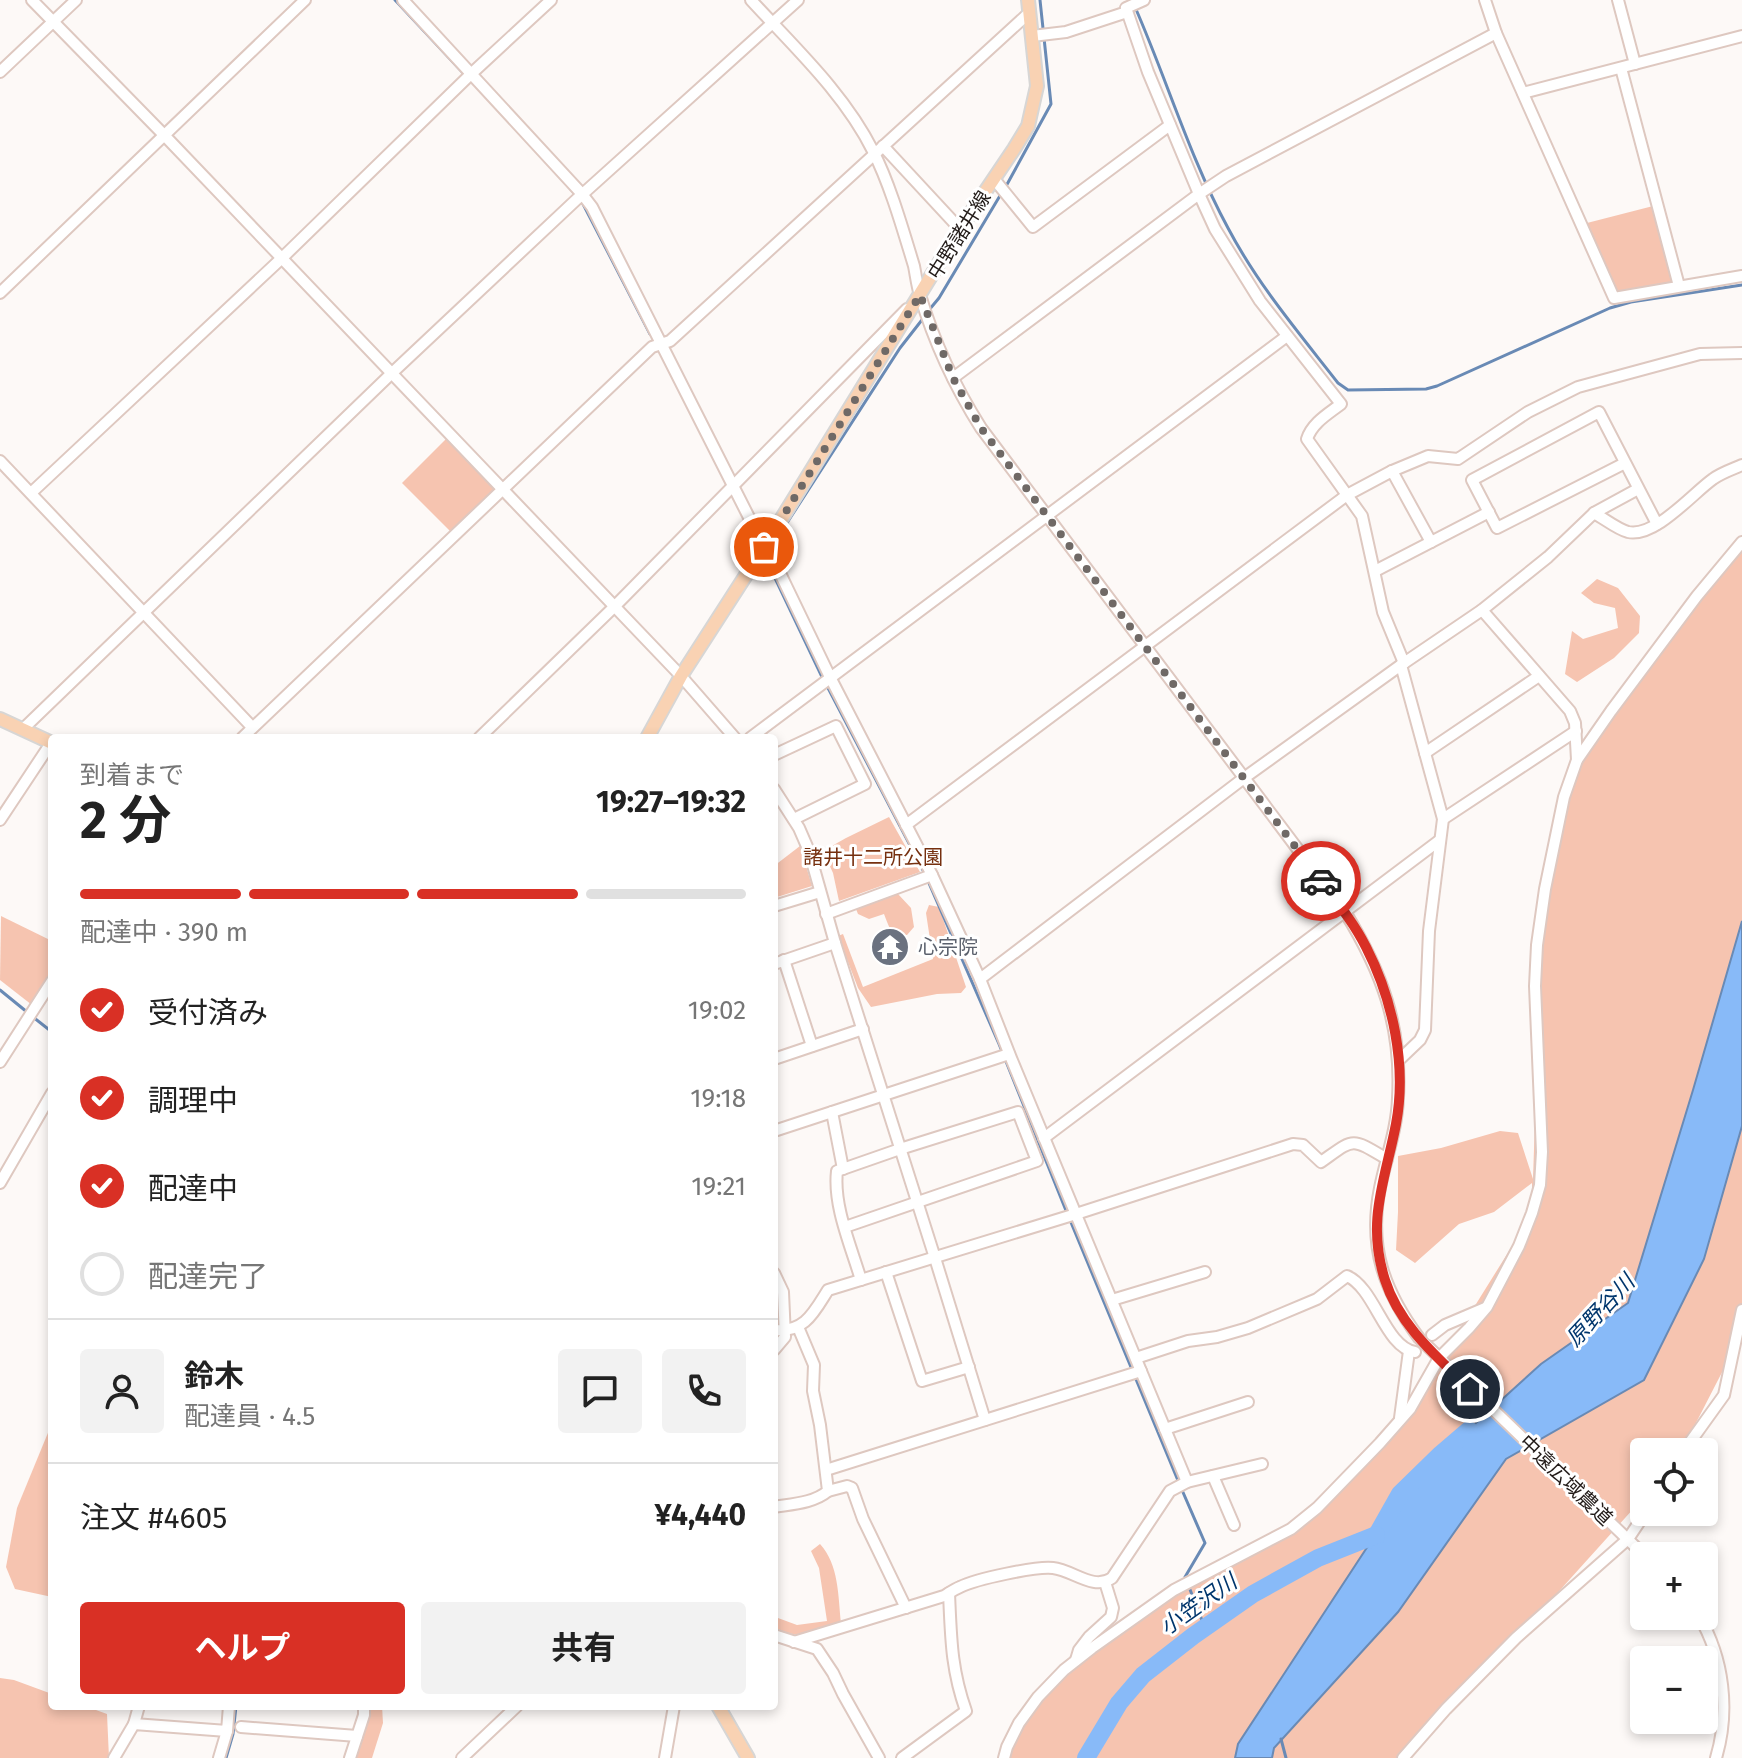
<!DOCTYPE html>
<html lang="ja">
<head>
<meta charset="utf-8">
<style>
	:root { --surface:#fff; --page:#f2f2f2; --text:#222; --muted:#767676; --line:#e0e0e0; --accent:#d93025 }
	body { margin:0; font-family:"Fira Sans","Noto Sans JP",sans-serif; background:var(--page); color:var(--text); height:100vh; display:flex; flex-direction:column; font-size:30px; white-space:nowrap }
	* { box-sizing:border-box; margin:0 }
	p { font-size:26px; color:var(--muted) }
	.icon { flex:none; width:44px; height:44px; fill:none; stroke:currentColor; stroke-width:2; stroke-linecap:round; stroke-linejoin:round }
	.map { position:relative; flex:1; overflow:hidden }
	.details { position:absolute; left:48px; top:734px; width:730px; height:976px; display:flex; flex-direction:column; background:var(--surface); border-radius:8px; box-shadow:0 4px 12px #0003 }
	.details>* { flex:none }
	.fabs { position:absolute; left:1630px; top:1438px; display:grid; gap:16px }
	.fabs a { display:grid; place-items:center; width:88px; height:88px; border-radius:8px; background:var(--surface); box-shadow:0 4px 12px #0003; font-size:40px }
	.pin { position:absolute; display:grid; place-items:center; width:68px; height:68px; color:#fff; margin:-34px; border:4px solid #fff; border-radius:50%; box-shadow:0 2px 8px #0007 }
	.courier { position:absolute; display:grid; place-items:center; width:80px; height:80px; margin:-40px; border:6px solid #d93025; border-radius:50%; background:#fff; color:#222; box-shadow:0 2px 10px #0007 }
	.summary em { font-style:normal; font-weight:700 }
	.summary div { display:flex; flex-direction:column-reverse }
	.summary { display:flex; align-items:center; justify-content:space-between; height:136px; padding:0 32px }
	h1 { font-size:52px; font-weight:700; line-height:60px }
	.bar { display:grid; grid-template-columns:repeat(4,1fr); gap:12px 8px; align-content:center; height:96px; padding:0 32px }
	.bar i { height:10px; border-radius:6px; background:var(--line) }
	.bar .on { background:var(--accent) }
	.bar p { grid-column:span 4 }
	.line { display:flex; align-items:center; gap:20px; padding:0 32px; border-top:2px solid var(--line) }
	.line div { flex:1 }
	.round { display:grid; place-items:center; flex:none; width:84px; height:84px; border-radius:8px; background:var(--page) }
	ol { padding:0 32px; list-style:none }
	li { display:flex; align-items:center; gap:24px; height:88px }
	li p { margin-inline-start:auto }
	li .icon { padding:8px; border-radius:50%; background:var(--accent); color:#fff; stroke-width:4 }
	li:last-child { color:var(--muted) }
	li i { width:44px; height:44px; border:4px solid var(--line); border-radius:50% }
	.cta { display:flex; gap:16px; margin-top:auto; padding:16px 32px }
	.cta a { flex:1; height:92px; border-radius:8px; background:var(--accent); color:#fff; font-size:32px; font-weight:700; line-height:92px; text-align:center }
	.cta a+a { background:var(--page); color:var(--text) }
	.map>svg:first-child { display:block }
</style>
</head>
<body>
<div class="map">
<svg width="1742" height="1758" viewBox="0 0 1742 1758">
	<rect width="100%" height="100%" fill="#fdf9f7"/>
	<g fill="#f6c4b0">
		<polygon points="1657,205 1678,281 1617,293 1587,223"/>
		<polygon points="446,439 496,489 451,532 402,483"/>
		<polygon points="1742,542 1742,1306 1735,1347 1681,1452 1644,1452 1644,1497 1523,1631 1418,1741 1408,1758 1007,1758 1026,1714 1076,1660 1193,1579 1328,1503 1402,1423 1532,1214 1532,1183 1494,1212 1459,1224 1415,1263 1396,1250 1398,1212 1398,1156 1441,1148 1500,1131 1518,1133 1533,1179 1538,1026 1536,952 1548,877 1581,754"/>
		<polygon points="1597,579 1618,588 1640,616 1639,633 1614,658 1577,682 1565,674 1572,631 1583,639 1618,628 1615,608 1594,603 1581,593"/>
		<polygon points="889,817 920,872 839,901 833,873 823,851 846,838"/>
		<polygon points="800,846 812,886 774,898 774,866"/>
		<path d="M898,894L911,908L914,927L907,935C890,935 890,929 884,914L869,919L858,914L854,904Z"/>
		<polygon points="929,905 939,907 966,987 961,993 937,994 871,1007 858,988 838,936 843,934 863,987 933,959 926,913"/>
		<polygon points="1,916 52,941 52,973 32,1005 0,980"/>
		<polygon points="52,1423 52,1597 15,1589 6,1567 17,1508"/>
		<path d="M820,1544C839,1565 838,1595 841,1623C814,1632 801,1642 774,1627V1621L778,1618L797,1625L827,1621L819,1568L811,1551Z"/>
		<polygon points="0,1678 14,1680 52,1694 52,1706 85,1706 107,1714 109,1758 0,1758"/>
		<polygon points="364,1706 382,1706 383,1723 372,1758 350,1758"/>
	</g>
	<polygon fill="#88baf8" stroke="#698ab5" stroke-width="2" points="1742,921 1742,1126 1704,1259 1644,1380 1506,1459 1398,1612 1274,1748 1272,1758 1235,1758 1238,1744 1385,1520 1434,1461 1541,1364 1628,1303 1693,1090"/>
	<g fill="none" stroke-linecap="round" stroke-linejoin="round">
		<g stroke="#698ab5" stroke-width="3">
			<polyline points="395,0 466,76"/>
			<path d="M1135,7C1167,80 1190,158 1228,228C1258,285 1299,333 1338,383L1348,390L1426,389L1437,386L1610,308L1631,302L1742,285"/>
			<polyline points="550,166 577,196"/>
			<polyline points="1005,188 1051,104 1040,0"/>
			<polyline points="582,202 650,334"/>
			<polyline points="929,310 939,298 1001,194"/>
			<polyline points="772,546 900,348 925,316"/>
			<polyline points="768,552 765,557 823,679"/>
			<polyline points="827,686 925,874"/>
			<polyline points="928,881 999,1044 1067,1213"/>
			<polyline points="0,990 27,1012"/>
			<polyline points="33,1017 52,1032"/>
			<polyline points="1070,1220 1179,1483"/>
			<polyline points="1182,1490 1205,1543 1185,1577 1186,1580"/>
			<polyline points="1189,1587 1205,1628"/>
			<polyline points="1281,1739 1286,1758"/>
			<polyline points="226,1758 233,1734 236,1706"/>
		</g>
		<g stroke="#88baf8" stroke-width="18">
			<polyline points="1374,1540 1400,1494 1441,1454 1469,1430"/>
			<polyline points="1086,1758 1119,1703 1143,1675 1193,1636 1253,1594 1318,1558 1376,1535"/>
		</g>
		<defs>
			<g id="minor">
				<polyline points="32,0 165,136 681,676 735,738"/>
				<polyline points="403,0 582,194 592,207 764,547"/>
				<path d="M751,0C794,47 844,93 873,151C890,184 903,230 914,266C916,276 917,286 920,295C934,342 955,387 981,428L1345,912C1382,972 1402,1026 1398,1098C1397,1129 1386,1158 1380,1188C1368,1247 1384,1291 1419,1338L1645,1556"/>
				<path d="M1144,0L1126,8L1148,72L1199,194L1215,229L1260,301L1341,404C1328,414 1312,423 1307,439L1362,516L1383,612L1404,663"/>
				<polyline points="1485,0 1496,33 1614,298 1742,276"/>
				<polyline points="1618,0 1635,64"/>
				<polyline points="1032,36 1066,32 1127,12"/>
				<polyline points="1621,68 1679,286"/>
				<polyline points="0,72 76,0"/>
				<polyline points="1523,93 1742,36"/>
				<polyline points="883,146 960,229"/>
				<polyline points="994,179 1033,227 1170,125"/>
				<polyline points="0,293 305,0"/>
				<polyline points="953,378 1199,194 1226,176 1496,33"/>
				<polyline points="0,461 252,727"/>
				<polyline points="1625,463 1497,528 1472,480 1599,412 1657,524"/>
				<polyline points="1392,471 1431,542"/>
				<polyline points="31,493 282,258 471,74 551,0"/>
				<polyline points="1594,513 1638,489"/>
				<polyline points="766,544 830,677 932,875 980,979 1011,1058 1187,1482"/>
				<polyline points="1375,571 1489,512"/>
				<polyline points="1482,610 1570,711 1575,723 1577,760"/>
				<polyline points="23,729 392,373 576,200 798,0"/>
				<polyline points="242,738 652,347 670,341 1029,13"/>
				<polyline points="479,738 614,607 907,309"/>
				<polyline points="750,738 1287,336"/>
				<polyline points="1425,753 1539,676"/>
				<polyline points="774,755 836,726 865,784 794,819"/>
				<polyline points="774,789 799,828 809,851 835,943 935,1258 985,1420"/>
				<polyline points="1443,819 1576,731"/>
				<polyline points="0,820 51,743"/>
				<polyline points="906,825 1347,495 1392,471 1428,456 1458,459 1528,412 1578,387 1700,354 1742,353"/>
				<polyline points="774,906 820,892"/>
				<polyline points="826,914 932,875"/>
				<polyline points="784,960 812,1046"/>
				<polyline points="774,964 835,943"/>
				<path d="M980,979L1244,778L1401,665L1482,610L1548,557L1594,513C1605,519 1617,529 1628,532C1655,538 1693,493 1713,479C1721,473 1733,469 1742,465"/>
				<polyline points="774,1059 863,1029"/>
				<polyline points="1398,1061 1420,1040 1425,1030 1429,931 1443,819 1401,665"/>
				<polyline points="0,1062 52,981"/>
				<polyline points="832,1112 843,1169"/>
				<polyline points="774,1131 1009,1054"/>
				<polyline points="1044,1138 1440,840"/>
				<polyline points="0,1183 52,1093"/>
				<path d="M845,1227L1037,1161L1018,1112L900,1149L837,1171C833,1206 851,1246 861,1280"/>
				<polyline points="886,1272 922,1381 969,1367"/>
				<polyline points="774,1273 783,1292 785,1337 774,1350"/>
				<polyline points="1112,1300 1205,1272"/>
				<path d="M774,1330C805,1333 814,1312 828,1290L1076,1214L1293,1144L1303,1145L1321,1162C1355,1138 1350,1137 1387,1159"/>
				<polyline points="1432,1335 1445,1325 1485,1308"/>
				<path d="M1136,1358L1188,1341L1217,1337L1248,1328L1317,1299L1347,1276C1375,1288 1385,1347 1415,1352"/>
				<polyline points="1400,1418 1409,1351"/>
				<polyline points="1165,1429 1248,1402"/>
				<polyline points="1683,1452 1724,1395 1742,1310"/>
				<polyline points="826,1470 1141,1371"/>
				<polyline points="1213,1476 1234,1525"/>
				<polyline points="828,1491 847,1486 852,1488 863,1519 906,1608"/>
				<path d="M774,1507C792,1504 814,1503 828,1491L820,1425L813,1391L814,1365L798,1327"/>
				<path d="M1699,1616C1724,1659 1730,1711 1716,1758"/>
				<polyline points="774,1635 817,1649 833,1673 843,1694 879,1758"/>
				<path d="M794,1642L944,1596C949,1593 955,1589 960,1587C976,1579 1036,1566 1053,1568C1073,1570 1093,1591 1112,1578L1170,1491L1187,1482L1262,1464"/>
				<polyline points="1076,1660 1079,1650 1089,1637 1111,1617 1113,1608 1105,1582"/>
				<polyline points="134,1724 139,1706"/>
				<polyline points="241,1727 357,1736"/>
				<polyline points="114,1758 134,1724 227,1731 229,1706"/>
				<polyline points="219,1758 227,1731"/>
				<polyline points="350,1758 364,1715 364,1706"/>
				<polyline points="462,1758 517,1706"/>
				<polyline points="665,1758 674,1706"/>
				<path d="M902,1758L966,1711C951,1669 951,1637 949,1593"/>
				<polyline points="1004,1758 1007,1747 1019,1723 1038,1697 1064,1670 1092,1648 1174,1590 1291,1529 1317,1508 1380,1443 1410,1409 1439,1358 1469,1328 1487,1307 1519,1246 1532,1213 1540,1185 1542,1152 1535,986 1537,945 1545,889 1564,797 1577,760 1611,711 1697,596 1742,542"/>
				<polyline points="1403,1758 1446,1709 1516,1638 1628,1539 1646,1512"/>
			</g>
			<g id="major">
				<polyline points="0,719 52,743"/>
				<polyline points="647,738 681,676 766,544 960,229 1014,149 1028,126 1037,86 1028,0"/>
				<polyline points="718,1706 748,1758"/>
			</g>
		</defs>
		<use href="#minor" stroke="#dec8c0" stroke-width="14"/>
		<use href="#major" stroke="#d7d6d5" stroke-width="16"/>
		<use href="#minor" stroke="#fff" stroke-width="10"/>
		<use href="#major" stroke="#f9d2b3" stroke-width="12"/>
	</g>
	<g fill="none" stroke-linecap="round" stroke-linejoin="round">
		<polyline stroke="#6f6966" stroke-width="8" stroke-dasharray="0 14.4" points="764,547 920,295 953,378 981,428 1321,881"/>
		<path stroke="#d93025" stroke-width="10" d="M1321,881C1337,902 1354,923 1366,947C1393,1000 1407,1065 1396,1124C1385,1181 1366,1221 1385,1280C1399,1325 1437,1357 1470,1389"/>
	</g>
	<defs>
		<symbol id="temple-disc" viewBox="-11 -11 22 22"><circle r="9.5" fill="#6b7280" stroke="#fff"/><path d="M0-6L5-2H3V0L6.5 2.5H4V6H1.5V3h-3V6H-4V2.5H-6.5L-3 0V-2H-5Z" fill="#fff"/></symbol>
	</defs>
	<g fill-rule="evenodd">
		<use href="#temple-disc" x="868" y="925" width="44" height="44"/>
	</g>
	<g text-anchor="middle" stroke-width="6" stroke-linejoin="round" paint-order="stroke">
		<g font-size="20" fill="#221b18" stroke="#fff">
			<text transform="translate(959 235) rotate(-58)" y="7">中野諸井線</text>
			<text transform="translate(1566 1480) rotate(44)" y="7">中遠広域農道</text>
		</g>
		<g font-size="20" fill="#76300f" stroke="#fff">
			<text x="873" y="864">諸井十二所公園</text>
		</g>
		<g font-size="20" fill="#5b616d" stroke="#fff" text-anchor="start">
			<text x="918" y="954">心宗院</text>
		</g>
		<g font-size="22" font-style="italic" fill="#01366d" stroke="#fff">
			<text transform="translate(1600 1310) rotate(-47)" y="8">原野谷川</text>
			<text transform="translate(1198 1604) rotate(-35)" y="8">小笠沢川</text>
		</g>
	</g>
</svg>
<div class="fabs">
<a><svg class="icon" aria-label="locate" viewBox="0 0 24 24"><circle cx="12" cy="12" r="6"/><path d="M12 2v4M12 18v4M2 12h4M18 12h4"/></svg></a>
<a>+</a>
<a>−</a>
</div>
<div class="pin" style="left:764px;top:547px;background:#ea580c"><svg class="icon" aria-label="bag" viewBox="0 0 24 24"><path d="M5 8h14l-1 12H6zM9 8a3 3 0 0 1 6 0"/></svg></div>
<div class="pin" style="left:1470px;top:1389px;background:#1f2937"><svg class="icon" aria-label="home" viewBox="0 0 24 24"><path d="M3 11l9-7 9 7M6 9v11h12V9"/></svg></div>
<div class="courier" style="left:1321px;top:881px"><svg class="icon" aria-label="car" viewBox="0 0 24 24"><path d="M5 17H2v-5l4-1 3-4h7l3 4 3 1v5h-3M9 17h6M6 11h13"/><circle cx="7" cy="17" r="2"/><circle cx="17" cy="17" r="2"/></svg></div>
<section class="details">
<div class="summary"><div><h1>2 分</h1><p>到着まで</p></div><em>19:27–19:32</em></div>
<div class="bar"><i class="on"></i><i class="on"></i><i class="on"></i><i></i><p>配達中 · 390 m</p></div>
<ol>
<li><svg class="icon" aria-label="check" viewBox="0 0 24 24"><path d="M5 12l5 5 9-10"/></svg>受付済み<p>19:02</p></li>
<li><svg class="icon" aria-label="check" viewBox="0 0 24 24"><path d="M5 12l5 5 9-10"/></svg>調理中<p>19:18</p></li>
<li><svg class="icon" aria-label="check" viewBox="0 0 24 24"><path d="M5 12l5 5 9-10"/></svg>配達中<p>19:21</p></li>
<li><i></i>配達完了</li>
</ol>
<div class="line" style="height:144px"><a class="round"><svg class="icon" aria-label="person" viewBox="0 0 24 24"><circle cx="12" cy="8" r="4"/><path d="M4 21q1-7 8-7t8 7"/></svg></a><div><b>鈴木</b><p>配達員 · 4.5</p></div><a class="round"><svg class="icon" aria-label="chat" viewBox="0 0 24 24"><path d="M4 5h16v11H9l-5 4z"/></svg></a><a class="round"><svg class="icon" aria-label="phone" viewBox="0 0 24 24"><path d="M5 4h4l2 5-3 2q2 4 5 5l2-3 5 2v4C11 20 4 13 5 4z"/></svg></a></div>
<div class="line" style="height:104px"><div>注文 #4605</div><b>¥4,440</b></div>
<div class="cta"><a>ヘルプ</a><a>共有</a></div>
</section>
</div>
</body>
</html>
